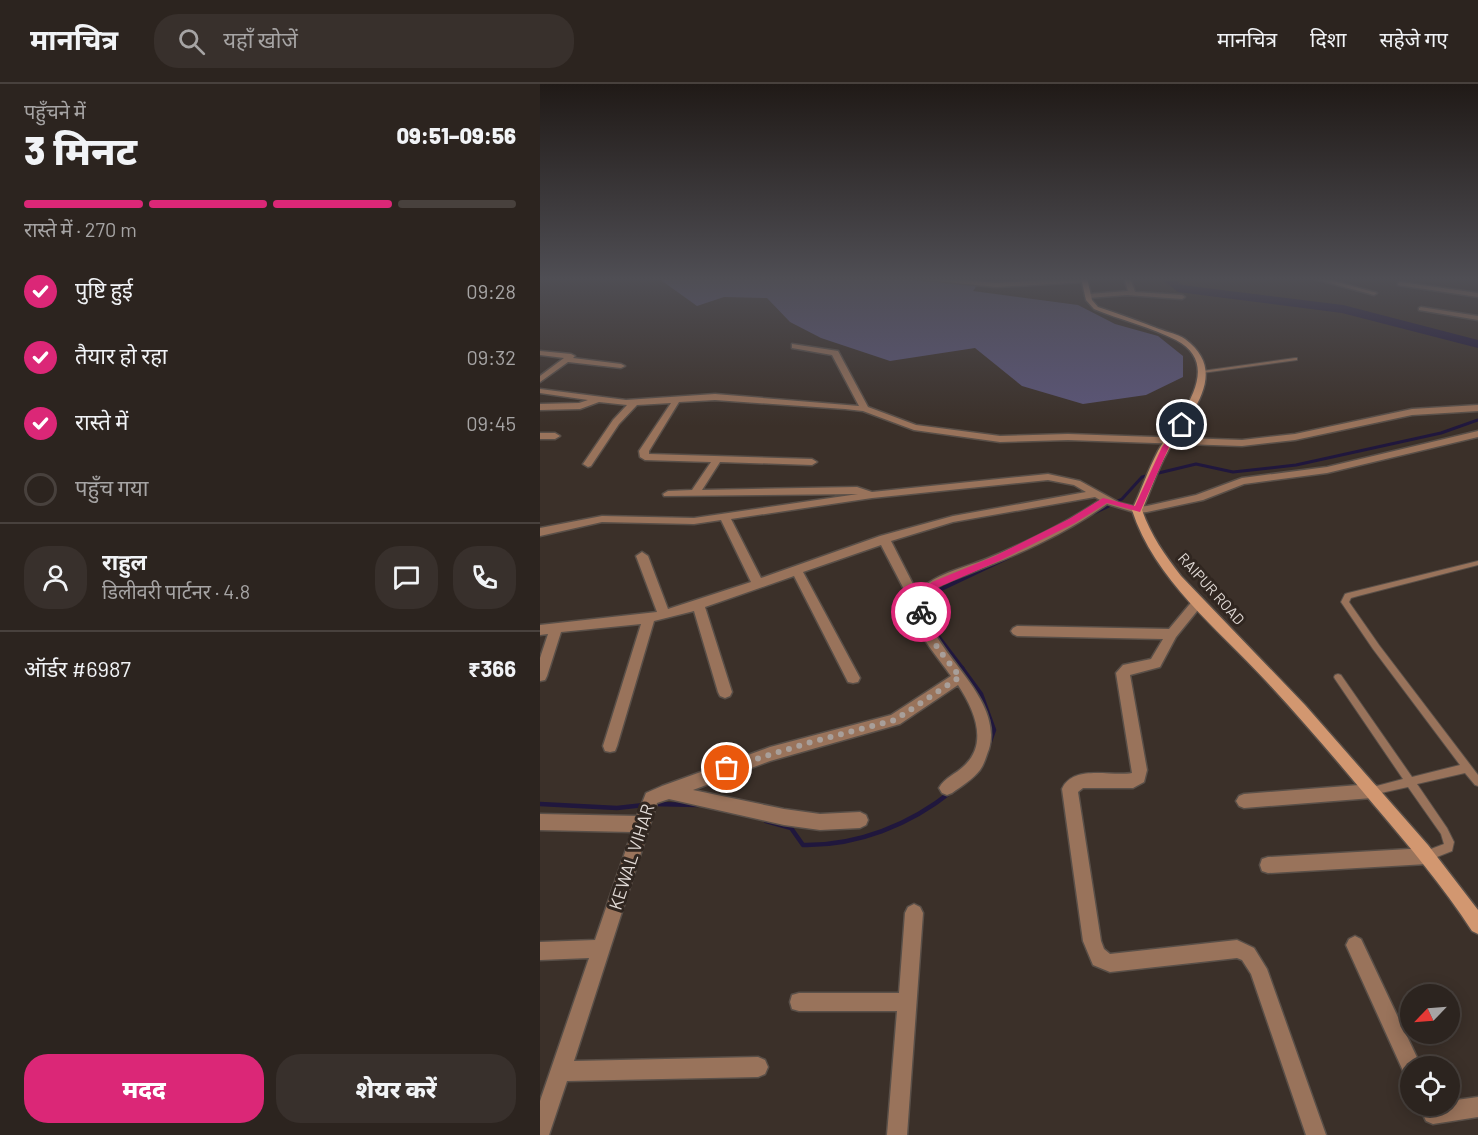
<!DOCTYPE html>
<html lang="hi">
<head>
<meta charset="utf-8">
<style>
	:root { --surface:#2c241f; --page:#38302c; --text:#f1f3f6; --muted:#a6a4a4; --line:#48413d; --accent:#db2777 }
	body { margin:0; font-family:Barlow,"Noto Sans Devanagari",sans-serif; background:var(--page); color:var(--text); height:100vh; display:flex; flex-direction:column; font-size:22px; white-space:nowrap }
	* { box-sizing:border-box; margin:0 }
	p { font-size:20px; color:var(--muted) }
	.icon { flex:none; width:33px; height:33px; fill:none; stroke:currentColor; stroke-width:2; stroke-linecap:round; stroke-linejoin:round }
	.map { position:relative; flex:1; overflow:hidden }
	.panel { display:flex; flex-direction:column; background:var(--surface); width:540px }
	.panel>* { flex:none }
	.needle { width:39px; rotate:245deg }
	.fabs { position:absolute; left:860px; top:900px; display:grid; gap:12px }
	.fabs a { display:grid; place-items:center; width:60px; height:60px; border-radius:50%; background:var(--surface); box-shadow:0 3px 15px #0003,0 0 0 2px var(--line); font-size:30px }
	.pin { position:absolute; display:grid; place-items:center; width:51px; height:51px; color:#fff; margin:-26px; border:3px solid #fff; border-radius:50%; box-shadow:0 2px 6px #0007 }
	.courier { position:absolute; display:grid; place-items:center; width:60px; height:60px; margin:-30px; border:4px solid #db2777; border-radius:50%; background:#fff; color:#222; box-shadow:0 2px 8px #0007 }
	.overview em { font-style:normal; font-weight:800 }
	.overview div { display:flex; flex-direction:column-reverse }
	.overview { display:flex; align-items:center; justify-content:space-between; height:102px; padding:0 24px }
	h1 { font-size:39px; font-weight:800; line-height:45px }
	.bar { display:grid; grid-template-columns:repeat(4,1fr); gap:9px 6px; align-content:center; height:72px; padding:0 24px }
	.bar i { height:8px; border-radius:4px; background:var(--line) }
	.bar .on { background:var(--accent) }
	.bar p { grid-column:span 4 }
	.line { display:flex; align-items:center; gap:15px; padding:0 24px; border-top:2px solid var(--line) }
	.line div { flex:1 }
	.round { display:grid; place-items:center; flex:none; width:63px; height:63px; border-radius:24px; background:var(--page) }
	ol { padding:0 24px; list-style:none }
	li { display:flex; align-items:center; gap:18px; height:66px }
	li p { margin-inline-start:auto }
	li .icon { padding:6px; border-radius:50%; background:var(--accent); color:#fff; stroke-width:4 }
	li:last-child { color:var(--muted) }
	li i { width:33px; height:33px; border:3px solid var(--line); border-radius:50% }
	.cta { display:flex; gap:12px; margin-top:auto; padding:12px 24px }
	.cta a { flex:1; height:69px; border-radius:24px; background:var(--accent); color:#fff; font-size:24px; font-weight:800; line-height:69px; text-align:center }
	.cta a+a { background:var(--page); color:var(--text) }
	header { display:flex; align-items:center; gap:36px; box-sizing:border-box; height:84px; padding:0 30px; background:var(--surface); border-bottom:2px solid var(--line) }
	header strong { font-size:28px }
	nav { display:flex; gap:33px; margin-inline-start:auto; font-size:21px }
	.search { width:420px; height:54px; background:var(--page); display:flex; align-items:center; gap:15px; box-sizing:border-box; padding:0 21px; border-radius:24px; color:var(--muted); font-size:22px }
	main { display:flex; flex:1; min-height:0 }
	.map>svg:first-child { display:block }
</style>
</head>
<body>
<header>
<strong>मानचित्र</strong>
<div class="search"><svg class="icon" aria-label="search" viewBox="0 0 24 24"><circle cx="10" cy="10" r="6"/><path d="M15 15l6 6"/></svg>यहाँ खोजें</div>
<nav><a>मानचित्र</a><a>दिशा</a><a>सहेजे गए</a></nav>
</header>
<main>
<section class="panel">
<div class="overview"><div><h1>3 मिनट</h1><p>पहुँचने में</p></div><em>09:51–09:56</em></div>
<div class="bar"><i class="on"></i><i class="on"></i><i class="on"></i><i></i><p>रास्ते में · 270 m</p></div>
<ol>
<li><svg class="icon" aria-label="check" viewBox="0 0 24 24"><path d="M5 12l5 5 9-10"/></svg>पुष्टि हुई<p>09:28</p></li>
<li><svg class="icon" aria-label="check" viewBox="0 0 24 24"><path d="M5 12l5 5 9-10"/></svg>तैयार हो रहा<p>09:32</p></li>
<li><svg class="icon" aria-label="check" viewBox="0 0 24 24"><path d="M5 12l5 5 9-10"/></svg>रास्ते में<p>09:45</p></li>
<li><i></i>पहुँच गया</li>
</ol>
<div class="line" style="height:108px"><a class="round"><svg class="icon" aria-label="person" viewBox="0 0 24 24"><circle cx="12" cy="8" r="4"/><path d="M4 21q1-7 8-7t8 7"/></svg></a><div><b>राहुल</b><p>डिलीवरी पार्टनर · 4.8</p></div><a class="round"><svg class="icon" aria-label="chat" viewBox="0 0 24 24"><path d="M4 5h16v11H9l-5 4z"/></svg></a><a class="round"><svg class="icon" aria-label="phone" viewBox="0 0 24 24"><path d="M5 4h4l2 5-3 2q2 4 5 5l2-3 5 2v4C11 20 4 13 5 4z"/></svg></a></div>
<div class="line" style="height:78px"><div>ऑर्डर #6987</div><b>₹366</b></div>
<div class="cta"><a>मदद</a><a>शेयर करें</a></div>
</section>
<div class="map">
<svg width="938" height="1051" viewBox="0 0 938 1051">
	<rect width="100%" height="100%" fill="#3b3029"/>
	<polygon fill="#5c567a" points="118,194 442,194 433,207 538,221 575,240 618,252 643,272 643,293 606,311 543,320 482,302 435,264 350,277 281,254 250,238 227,214 184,213 157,222"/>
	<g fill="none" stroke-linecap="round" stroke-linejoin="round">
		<polyline stroke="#20173d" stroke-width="3" points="565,423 582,415 602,393 656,380 693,388 756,381 901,349 938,336"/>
		<g stroke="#20173d" stroke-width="4">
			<polyline points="553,429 568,422"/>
			<polyline points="423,585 391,543 387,524 395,508 469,473"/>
		</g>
		<g stroke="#20173d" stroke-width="4.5">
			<polyline points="422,584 441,610 454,646 448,663"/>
			<polyline points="0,720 77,724 104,721"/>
			<polyline points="114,720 158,721"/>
			<path d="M226,737L251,744L263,761C317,762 370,741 412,707"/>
		</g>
		<polygon fill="#20173d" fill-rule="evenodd" points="620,194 634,194 642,201 803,221 938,256 938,264 802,229 638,208"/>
		<defs>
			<g id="lane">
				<polygon points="755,274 757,274 757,276 662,289 660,288 662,287"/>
				<polygon points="938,477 938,481 818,512 811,514 809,518 839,561 938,691 938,702 935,701 925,689 877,700 907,744 914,758 912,767 887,777 883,776 882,772 883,768 904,760 901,750 868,703 832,711 829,710 827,707 829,704 863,695 795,595 794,593 795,591 798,590 801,591 872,693 920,681 833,565 801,518 805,510 808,509"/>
			</g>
			<g id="street">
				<polygon points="367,194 399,194 456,199 539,194 548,196 545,198 456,203"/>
				<polygon points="584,194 590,194 595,208 642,211 645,213 642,215 587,211 548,214 545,212 548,210 588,207"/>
				<polygon points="771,194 783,194 837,209 834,211"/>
				<polygon points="860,198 938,209 938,213 858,201 858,199"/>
				<polygon points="881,223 938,232 938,236 879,226 879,224"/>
				<path d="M252,260L298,267L328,323L376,341L460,352L528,350L702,356L755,350L872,325L938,321V327L872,331L755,356L702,362L528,356L460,358L374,346L323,327L305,325L175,316L139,318L109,367V370L272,375L277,378L272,381L180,378L162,406L317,403L332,408L508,390L540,397L580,419L597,423L607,422L656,411L702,394L787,383L938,347V353L787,389L704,400L663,416L607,428L597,429L567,420C524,451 475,472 425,491C415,495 395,501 390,511C369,555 466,606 449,665C446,672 445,679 440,686C433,695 422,702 412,709L407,711L402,709L399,704C404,694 416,690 424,682C449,659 434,625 418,601L360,640L230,677L153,706L244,725L280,730L320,728L326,731L328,736L326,741L320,744L280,746L244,741L129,715L117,719L34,977L218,973L225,976L228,983L225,990L218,993L27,997L9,1051H0V1017L49,874L0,876V858L55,856L92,748L0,746V730L97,732L106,709L122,702L230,663L351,631L411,592C398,573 378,553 375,529C374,519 379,506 387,500C403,488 426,483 446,475C485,459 525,440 560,416L555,413L413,438L351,457L377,508L371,512L367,511L341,461L263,488L320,594L318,598L313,599L308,598L254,492L165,523L192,608L190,612L185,614L180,612L178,608L154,527L114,537L77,662L75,667L70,668L65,667L63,662L101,540L21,548L7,592L5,596L0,597V574L8,550L0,551V541L117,528L96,472L102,468L108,472L128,525L211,498L181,436L154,440L62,438L0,452V444L62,432L154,434L318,410L124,412L123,410L128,407L152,406L171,378L105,376L100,373L99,367L131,319L97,321L79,340L51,382L48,383L43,380L73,336L87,321L59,318L40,325L0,326V320L39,319L48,316L0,309V305L86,316L175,310L319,322L292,271L252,264ZM508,396L534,401L546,408L413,432L340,452L221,494L191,435L332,414Z"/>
				<polygon points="0,267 31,270 35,272 33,274 81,280 85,282 81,284 28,278 0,298 0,292 24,274 0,271"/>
				<polygon points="0,349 15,349 20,352 15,355 0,355"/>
				<path d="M658,514L664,518L662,521L636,553L620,583L590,591L607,686L604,698L593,704H543L538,708L561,857L564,865L570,870L697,856L714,864L727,885L786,1051H766L711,890L702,876L697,874L570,888L553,881L543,857L522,705C533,680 571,693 592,689L576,589L583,581L611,575L623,555L477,552L473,550L471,547L473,544L477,542L629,545L654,515Z"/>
				<polygon points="832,700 837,702 840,707 837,712 832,714 704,724 699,722 696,717 699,712 704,710"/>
				<polygon points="887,764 893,766 895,772 893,778 887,780 728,789 722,787 720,781 722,775 728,773"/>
				<polygon points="374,820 380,823 383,829 367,1051 347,1051 357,927 259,927 252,925 250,918 252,911 259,909 359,909 365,829 368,823"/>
				<polygon points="815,852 821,855 881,982 870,982 870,991 864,989 806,861 809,855"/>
				<polygon points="938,1013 938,1033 893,1040 886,1037 879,1022 909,1022 909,1017"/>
			</g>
			<path id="secondary" d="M541,194H547L552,216L558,223C579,230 599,237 619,245C627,248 638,250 645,255C692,290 647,332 628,367C617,386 611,406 602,426C611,452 625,471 641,492L765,621L888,761L938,826V850L932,847C903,802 868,761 834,721C799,679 763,637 726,597C678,545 614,495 592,426C601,407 608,386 618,367C635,337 687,283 636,256C613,244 578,235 554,225L546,216Z"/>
		</defs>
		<use href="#lane" stroke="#594f48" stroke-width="2"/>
		<use href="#street" stroke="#594f48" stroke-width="3"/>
		<use href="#secondary" stroke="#594f48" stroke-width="3"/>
		<use href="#lane" fill="#99735b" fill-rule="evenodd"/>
		<use href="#street" fill="#99735b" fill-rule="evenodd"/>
		<use href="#secondary" fill="#d29770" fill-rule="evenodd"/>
	</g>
	<linearGradient id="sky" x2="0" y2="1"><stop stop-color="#201a17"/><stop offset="0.57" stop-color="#4f4e54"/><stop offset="1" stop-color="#4f4e54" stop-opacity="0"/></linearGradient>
	<rect width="938" height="342" fill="url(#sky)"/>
	<polygon fill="#db2777" points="639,339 646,341 629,363 600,428 567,419 535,439 461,476 399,503 389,511 384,530 377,530 380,510 392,498 455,472 529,435 563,414 595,422 622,363"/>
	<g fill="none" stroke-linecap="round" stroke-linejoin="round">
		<path stroke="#a89f9a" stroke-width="6" stroke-dasharray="0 10.8" d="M187,684L268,659L355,636L420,593C405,573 386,553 381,528"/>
	</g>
	<g text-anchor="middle" stroke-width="6" stroke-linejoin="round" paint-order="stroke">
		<g font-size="15" fill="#e2dbd7" stroke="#302620">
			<text transform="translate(671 505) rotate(48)" y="5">RAIPUR ROAD</text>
		</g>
		<g font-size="18" fill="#e2dbd7" stroke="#302620">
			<text transform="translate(92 773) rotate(-72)" y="6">KEWAL VIHAR</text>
		</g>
	</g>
</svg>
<div class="fabs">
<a><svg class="needle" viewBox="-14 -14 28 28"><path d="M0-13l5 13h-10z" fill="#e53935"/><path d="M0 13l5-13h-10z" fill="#a6a4a4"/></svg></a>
<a><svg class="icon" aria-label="locate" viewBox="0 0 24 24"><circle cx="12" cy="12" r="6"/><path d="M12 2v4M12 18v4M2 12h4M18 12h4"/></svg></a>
</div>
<div class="pin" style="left:187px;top:684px;background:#ea580c"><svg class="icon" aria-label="bag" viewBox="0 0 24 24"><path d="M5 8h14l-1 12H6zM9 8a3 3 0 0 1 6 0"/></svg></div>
<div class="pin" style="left:642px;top:341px;background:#1f2937"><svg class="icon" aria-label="home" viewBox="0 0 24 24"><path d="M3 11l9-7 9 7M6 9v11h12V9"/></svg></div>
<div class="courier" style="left:381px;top:528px"><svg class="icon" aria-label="bike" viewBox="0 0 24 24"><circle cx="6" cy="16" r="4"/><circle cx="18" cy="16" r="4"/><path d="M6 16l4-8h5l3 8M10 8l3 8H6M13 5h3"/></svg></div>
</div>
</main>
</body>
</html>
